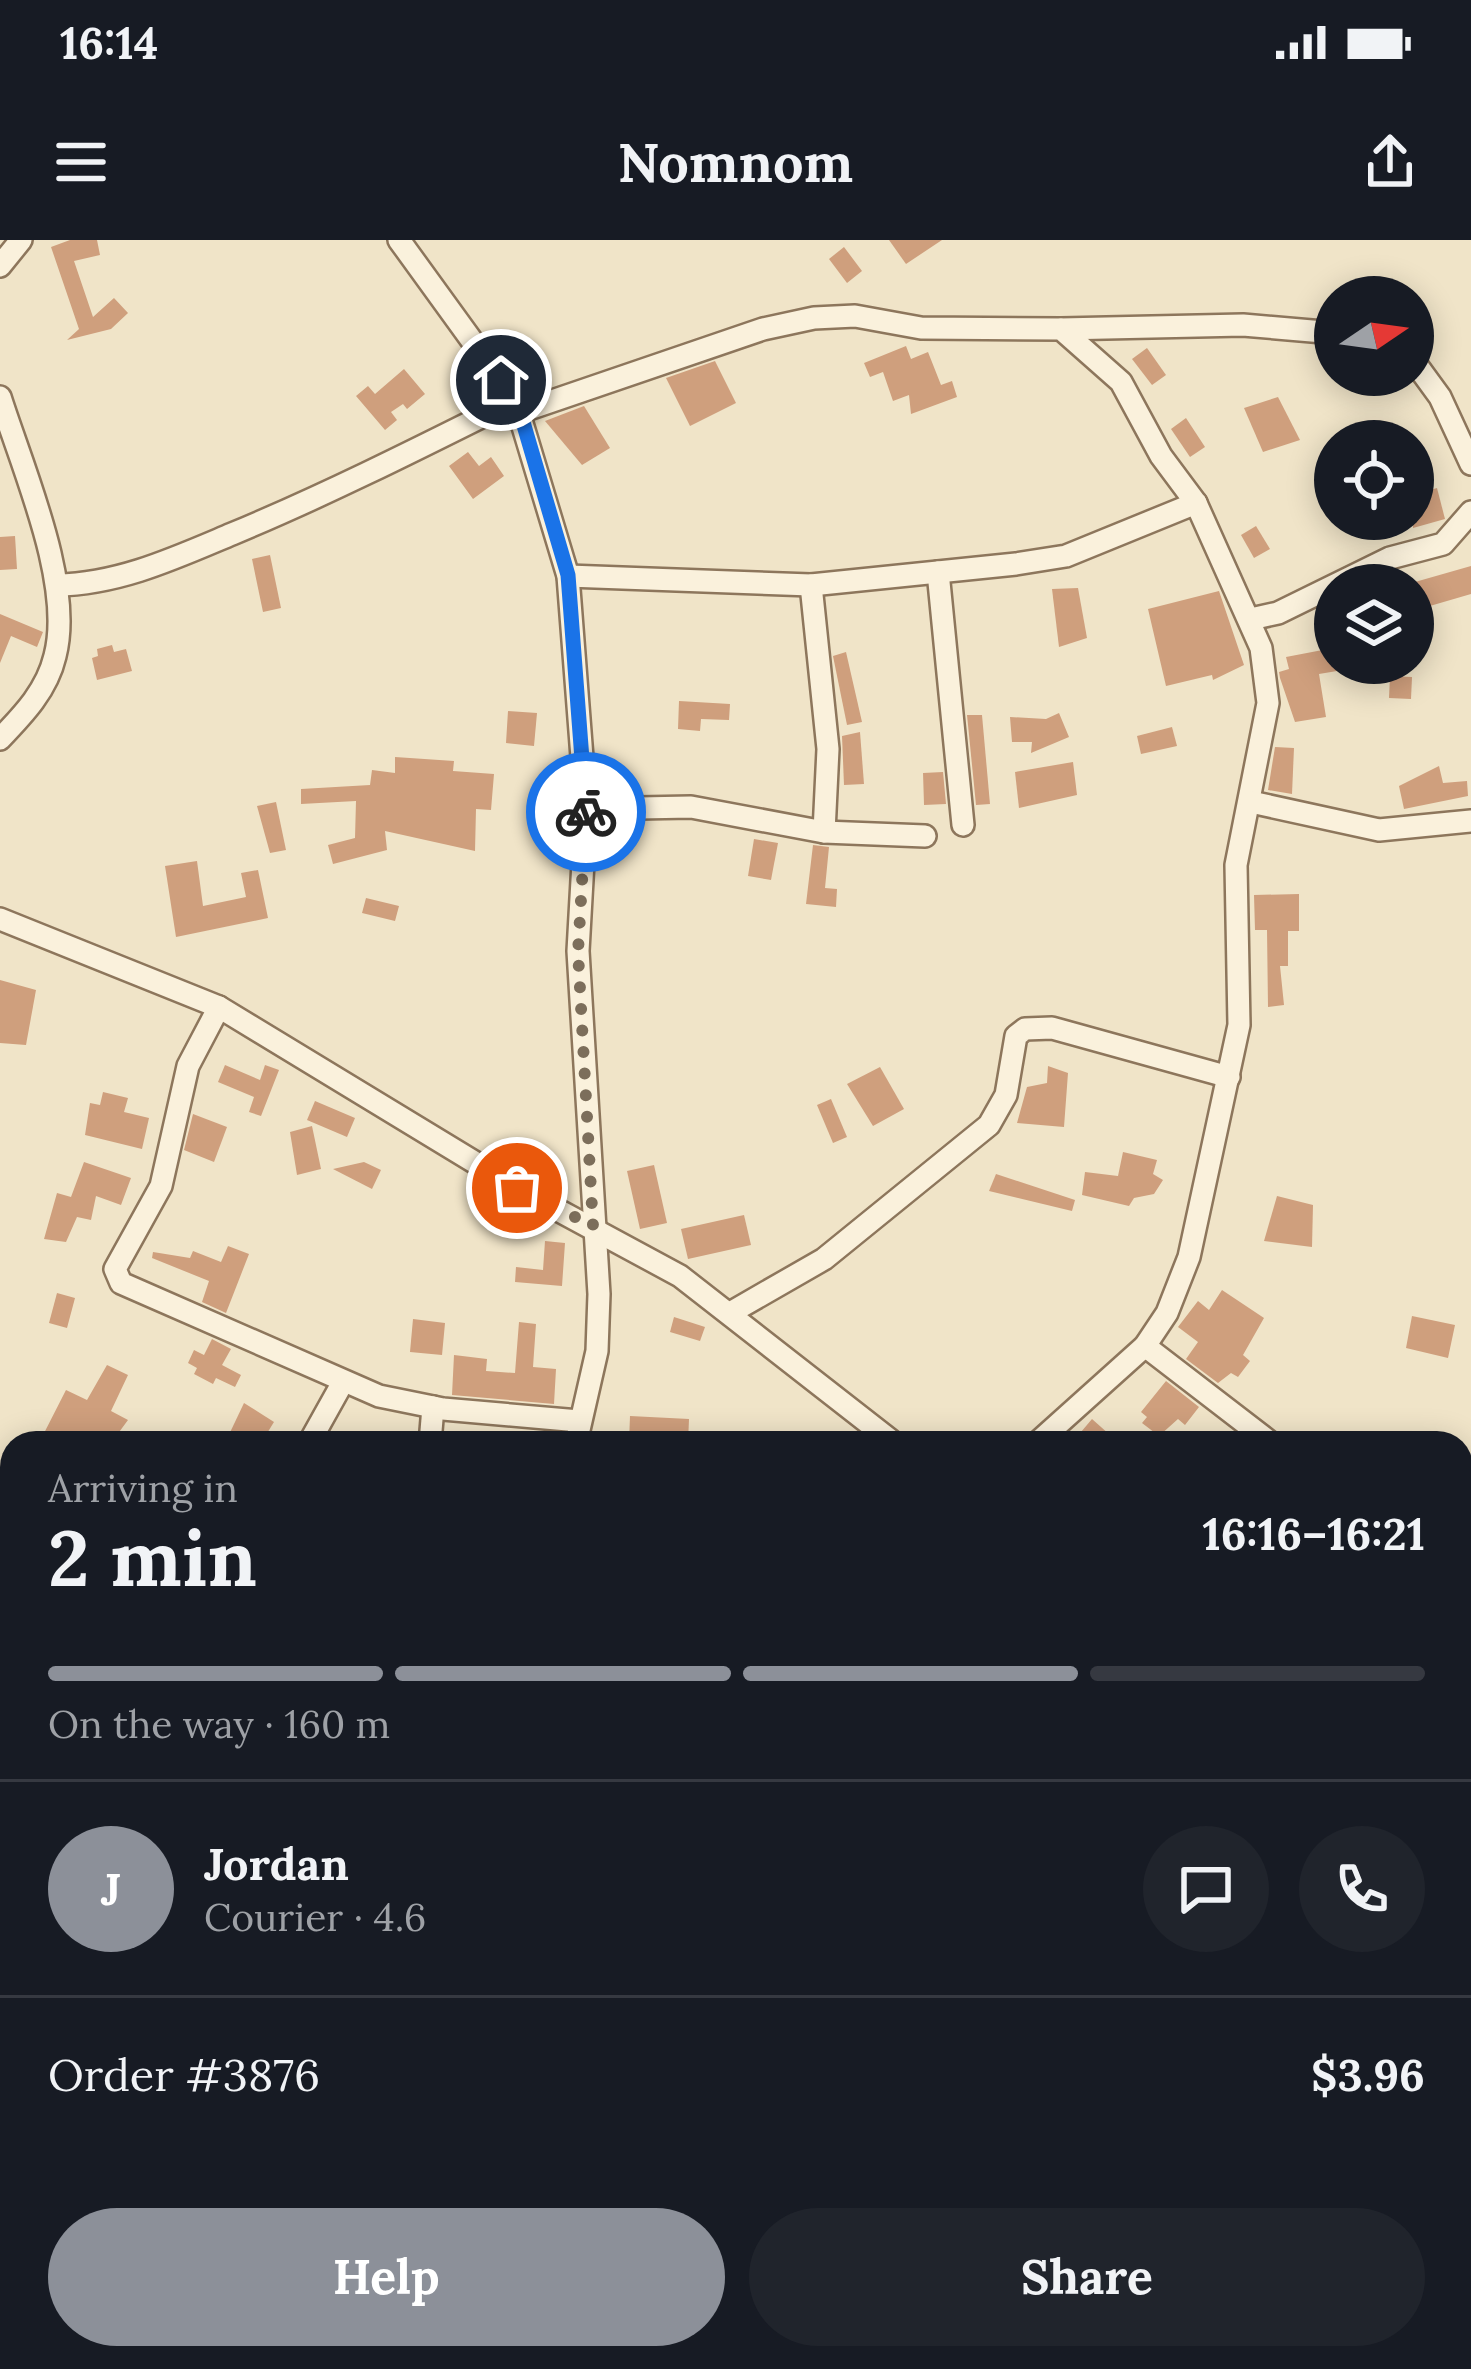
<!DOCTYPE html>
<html lang="en">
<head>
<meta charset="utf-8">
<style>
	:root { --surface:#171b24; --page:#20242c; --text:#f1f3f6; --muted:#9ea1a6; --line:#363941; --accent:#8c9099 }
	body { margin:0; font-family:Lora,serif; background:var(--page); color:var(--text); height:100vh; display:flex; flex-direction:column; font-size:45px; white-space:nowrap }
	* { box-sizing:border-box; margin:0 }
	p { font-size:39px; color:var(--muted) }
	.icon { flex:none; width:66px; height:66px; fill:none; stroke:currentColor; stroke-width:2; stroke-linecap:round; stroke-linejoin:round }
	.map { position:relative; flex:1; overflow:hidden }
	.sheet { position:absolute; left:0px; top:1191px; width:1473px; height:939px; display:flex; flex-direction:column; background:var(--surface); border-radius:36px 36px 0 0; box-shadow:0 6px 30px #0003 }
	.sheet>* { flex:none }
	.needle { width:78px; rotate:77deg }
	.buttons { position:absolute; left:1314px; top:36px; display:grid; gap:24px }
	.buttons a { display:grid; place-items:center; width:120px; height:120px; border-radius:50%; background:var(--surface); box-shadow:0 6px 30px #0003; font-size:60px }
	.pin { position:absolute; display:grid; place-items:center; width:102px; height:102px; color:#fff; margin:-51px; border:6px solid #fff; border-radius:50%; box-shadow:0 3px 12px #0007 }
	.courier { position:absolute; display:grid; place-items:center; width:120px; height:120px; margin:-60px; border:9px solid #1a73e8; border-radius:50%; background:#fff; color:#222; box-shadow:0 3px 15px #0007 }
	.overview em { font-style:normal; font-weight:700 }
	.overview div { display:flex; flex-direction:column-reverse }
	.overview { display:flex; align-items:center; justify-content:space-between; height:204px; padding:0 48px }
	h1 { font-size:78px; font-weight:700; line-height:90px }
	.bar { display:grid; grid-template-columns:repeat(4,1fr); gap:18px 12px; align-content:center; height:144px; padding:0 48px }
	.bar i { height:15px; border-radius:9px; background:var(--line) }
	.bar .active { background:var(--accent) }
	.bar p { grid-column:span 4 }
	.line { display:flex; align-items:center; gap:30px; padding:0 48px; border-top:3px solid var(--line) }
	.line div { flex:1 }
	.round { display:grid; place-items:center; flex:none; width:126px; height:126px; border-radius:63px; background:var(--page) }
	.cta { display:flex; gap:24px; margin-top:auto; padding:24px 48px }
	.cta a { flex:1; height:138px; border-radius:72px; background:var(--accent); color:#fff; font-size:48px; font-weight:700; line-height:138px; text-align:center }
	.cta a+a { background:var(--page); color:var(--text) }
	.status { display:flex; justify-content:space-between; align-items:center; height:84px; padding:0 60px; background:var(--surface); direction:ltr }
	.status svg { height:33px; fill:currentColor }
	header { display:flex; justify-content:space-between; align-items:center; height:156px; padding:0 48px; background:var(--surface); font-size:54px; font-weight:700 }
	.map>svg:first-child { display:block }
</style>
</head>
<body>
<div class="status"><b>16:14</b><svg viewBox="0 0 49 12"><path d="M0 12V9h3v3zM5 12V6h3v6zM10 12V3h3v9zM15 12V0h3v12zM26 1h20v11H26zM47 4h2v5h-2z"/></svg></div>
<header><svg class="icon" aria-label="menu" viewBox="0 0 24 24"><path d="M4 6h16M4 12h16M4 18h16"/></svg>Nomnom<svg class="icon" aria-label="share" viewBox="0 0 24 24"><path d="M12 15V3M7 8l5-5 5 5M5 13v7h14v-7"/></svg></header>
<div class="map">
<svg width="1471" height="2129" viewBox="0 0 1471 2129">
	<rect width="100%" height="100%" fill="#f0e4c8"/>
	<g fill="#cf9f7d">
		<polygon points="70,0 97,0 100,15 74,21 93,77 114,58 128,73 111,89 67,100 79,89 51,7"/>
		<polygon points="889,0 942,0 906,24"/>
		<polygon points="844,7 862,31 847,43 829,19"/>
		<polygon points="906,106 911,119 928,112 941,145 952,141 957,157 911,174 909,155 893,161 883,132 870,137 864,123"/>
		<polygon points="1147,108 1166,135 1152,145 1132,119"/>
		<polygon points="715,121 736,163 690,186 666,138"/>
		<polygon points="404,129 425,154 407,169 403,164 391,172 397,180 385,190 356,156 368,146 375,154"/>
		<polygon points="1278,157 1300,200 1263,212 1244,168"/>
		<polygon points="584,166 610,208 582,225 545,181"/>
		<polygon points="1186,178 1205,207 1190,217 1171,189"/>
		<polygon points="468,212 479,226 491,217 504,236 473,259 449,226"/>
		<polygon points="1437,248 1445,279 1413,288 1413,255"/>
		<polygon points="1256,286 1270,309 1254,318 1241,295"/>
		<polygon points="15,296 17,329 0,330 0,297"/>
		<polygon points="270,315 281,368 263,372 252,319"/>
		<polygon points="1471,326 1471,354 1423,368 1415,342"/>
		<polygon points="1078,348 1087,398 1059,407 1052,349"/>
		<polygon points="1219,351 1244,425 1213,440 1212,435 1166,446 1148,369"/>
		<polygon points="0,374 43,392 37,407 11,396 0,423"/>
		<polygon points="112,405 114,412 126,409 132,431 97,440 92,418 98,416 97,409"/>
		<polygon points="1333,408 1337,431 1319,434 1326,477 1295,482 1280,438 1279,432 1289,429 1286,417"/>
		<polygon points="846,412 862,482 847,485 833,416"/>
		<polygon points="1390,436 1412,437 1411,459 1389,458"/>
		<polygon points="679,461 730,464 729,480 701,479 700,491 678,489"/>
		<polygon points="508,471 537,473 534,506 506,503"/>
		<polygon points="1059,473 1069,497 1031,513 1032,502 1012,502 1010,477 1046,479"/>
		<polygon points="967,475 982,475 990,564 976,565"/>
		<polygon points="1172,487 1177,506 1141,514 1137,496"/>
		<polygon points="860,492 864,544 844,545 842,496"/>
		<polygon points="1275,507 1294,508 1292,554 1268,550"/>
		<polygon points="395,517 454,521 453,531 494,534 491,570 476,569 475,611 385,591 387,610 333,624 328,605 355,598 356,561 301,564 301,549 370,545 372,530 395,533"/>
		<polygon points="1073,522 1077,555 1019,568 1015,532"/>
		<polygon points="1439,526 1443,543 1467,541 1468,556 1404,569 1399,546"/>
		<polygon points="943,532 946,564 924,565 923,533"/>
		<polygon points="276,562 286,610 270,613 257,566"/>
		<polygon points="754,599 778,603 771,640 748,636"/>
		<polygon points="813,605 829,607 825,648 837,649 836,667 806,664"/>
		<polygon points="197,621 203,666 246,657 241,633 258,630 268,678 176,697 165,626"/>
		<polygon points="1299,654 1299,691 1288,691 1288,726 1280,726 1284,765 1268,767 1267,690 1255,690 1254,655"/>
		<polygon points="366,658 399,666 395,681 362,673"/>
		<polygon points="0,740 36,750 26,805 0,803"/>
		<polygon points="225,825 260,840 265,825 279,830 261,876 249,872 254,857 218,842"/>
		<polygon points="1048,826 1068,833 1064,887 1017,883 1027,847 1047,843"/>
		<polygon points="880,827 904,869 873,886 847,844"/>
		<polygon points="103,852 128,858 124,872 149,878 142,909 85,895 90,863 100,865"/>
		<polygon points="831,859 847,897 833,903 817,865"/>
		<polygon points="315,861 355,878 347,897 307,880"/>
		<polygon points="193,874 227,887 214,922 184,910"/>
		<polygon points="312,886 321,929 297,935 290,892"/>
		<polygon points="1123,912 1157,920 1153,934 1163,940 1154,954 1134,958 1129,966 1082,955 1085,932 1118,936"/>
		<polygon points="84,922 131,938 121,965 96,956 91,980 77,977 66,1002 44,999 57,953 71,957"/>
		<polygon points="364,922 381,930 372,949 333,929"/>
		<polygon points="654,925 667,983 640,989 627,931"/>
		<polygon points="996,934 1075,960 1072,971 989,951"/>
		<polygon points="1277,956 1313,965 1312,1007 1264,1001"/>
		<polygon points="744,975 751,1005 688,1019 681,989"/>
		<polygon points="545,1001 565,1003 562,1046 515,1042 516,1027 543,1030"/>
		<polygon points="228,1006 249,1014 226,1073 202,1062 209,1041 152,1018 153,1012 190,1018 193,1011 221,1022"/>
		<polygon points="1222,1050 1264,1078 1243,1115 1250,1121 1238,1137 1231,1133 1218,1143 1186,1119 1198,1102 1178,1087 1198,1061 1209,1070"/>
		<polygon points="57,1053 75,1058 67,1088 49,1083"/>
		<polygon points="1412,1076 1455,1085 1448,1118 1406,1108"/>
		<polygon points="674,1077 705,1087 700,1101 670,1092"/>
		<polygon points="413,1079 445,1083 442,1115 410,1112"/>
		<polygon points="519,1082 536,1084 533,1127 556,1129 554,1164 452,1155 454,1115 487,1119 486,1131 515,1133"/>
		<polygon points="212,1099 231,1109 222,1125 241,1135 235,1147 216,1138 213,1144 194,1134 197,1128 188,1123 194,1110 204,1115"/>
		<polygon points="107,1125 128,1135 111,1171 128,1180 111,1203 39,1203 66,1150 87,1160"/>
		<polygon points="1166,1141 1199,1167 1185,1185 1178,1179 1159,1196 1142,1183 1147,1177 1141,1172"/>
		<polygon points="244,1163 274,1182 261,1203 225,1203"/>
		<polygon points="630,1176 689,1179 688,1203 629,1203"/>
		<polygon points="1092,1179 1119,1203 1093,1203 1081,1192"/>
	</g>
	<g fill="none" stroke-linecap="round" stroke-linejoin="round">
		<defs>
			<g id="minor">
				<polyline points="399,0 515,160 568,336 586,569 578,711 599,1054 597,1111 576,1203"/>
				<polyline points="0,26 21,0"/>
				<polyline points="1061,89 1243,85 1335,93"/>
				<polyline points="1413,120 1440,157 1471,224"/>
				<path d="M0,157C22,227 74,344 55,416C47,450 24,474 0,499"/>
				<polyline points="520,172 763,89 814,78 855,76 921,88 1061,89 1121,142 1161,216 1196,263 1261,408 1268,463 1236,625 1239,785 1189,1017 1167,1073 1145,1106 1037,1203"/>
				<polyline points="938,332 963,585"/>
				<polyline points="568,336 811,345 1016,324 1066,316 1196,263"/>
				<path d="M57,345C119,344 175,318 232,294C328,254 421,207 515,160"/>
				<polyline points="811,345 828,509 824,592"/>
				<polyline points="1251,379 1278,373 1390,318 1443,304 1471,272"/>
				<polyline points="1251,562 1379,590 1471,581"/>
				<polyline points="586,569 691,567 824,592 925,596"/>
				<polyline points="0,679 219,767 517,948 680,1036 894,1203"/>
				<polyline points="219,767 188,826 161,946 115,1029 121,1043 379,1156 443,1169 579,1181"/>
				<polyline points="730,1073 824,1019 989,885 1006,855 1016,796 1025,789 1052,788 1229,837"/>
				<polyline points="1145,1106 1271,1203"/>
				<polyline points="309,1203 343,1142"/>
				<polyline points="430,1203 433,1167"/>
				<polyline points="0,1629 12,1631"/>
				<polyline points="1461,1685 1471,1697"/>
				<polyline points="1461,1832 1471,1823"/>
				<polyline points="586,2118 588,2129"/>
				<polyline points="8,2129 177,2129"/>
				<polyline points="472,2129 500,2118"/>
				<polyline points="815,2129 850,2118"/>
			</g>
		</defs>
		<use href="#minor" stroke="#8d765c" stroke-width="26"/>
		<use href="#minor" stroke="#faf1dc" stroke-width="21"/>
	</g>
	<g fill="none" stroke-linecap="round" stroke-linejoin="round">
		<polyline stroke="#7c6e5b" stroke-width="12" stroke-dasharray="0 21.6" points="517,948 593,986 578,712 586,572"/>
		<polyline stroke="#1a73e8" stroke-width="15" points="501,140 520,172 568,335 586,572"/>
	</g>
</svg>
<div class="buttons">
<a><svg class="needle" viewBox="-14 -14 28 28"><path d="M0-13l5 13h-10z" fill="#e53935"/><path d="M0 13l5-13h-10z" fill="#9ea1a6"/></svg></a>
<a><svg class="icon" aria-label="locate" viewBox="0 0 24 24"><circle cx="12" cy="12" r="6"/><path d="M12 2v4M12 18v4M2 12h4M18 12h4"/></svg></a>
<a><svg class="icon" aria-label="layers" viewBox="0 0 24 24"><path d="M12 4l9 5-9 5-9-5zM3 14l9 5 9-5"/></svg></a>
</div>
<div class="pin" style="left:517px;top:948px;background:#ea580c"><svg class="icon" aria-label="bag" viewBox="0 0 24 24"><path d="M5 8h14l-1 12H6zM9 8a3 3 0 0 1 6 0"/></svg></div>
<div class="pin" style="left:501px;top:140px;background:#1f2937"><svg class="icon" aria-label="home" viewBox="0 0 24 24"><path d="M3 11l9-7 9 7M6 9v11h12V9"/></svg></div>
<div class="courier" style="left:586px;top:572px"><svg class="icon" aria-label="bike" viewBox="0 0 24 24"><circle cx="6" cy="16" r="4"/><circle cx="18" cy="16" r="4"/><path d="M6 16l4-8h5l3 8M10 8l3 8H6M13 5h3"/></svg></div>
<section class="sheet">
<div class="overview"><div><h1>2 min</h1><p>Arriving in</p></div><em>16:16–16:21</em></div>
<div class="bar"><i class="active"></i><i class="active"></i><i class="active"></i><i></i><p>On the way · 160 m</p></div>
<div class="line" style="height:216px"><b class="round" style="background:var(--accent);color:#fff">J</b><div><b>Jordan</b><p>Courier · 4.6</p></div><a class="round"><svg class="icon" aria-label="chat" viewBox="0 0 24 24"><path d="M4 5h16v11H9l-5 4z"/></svg></a><a class="round"><svg class="icon" aria-label="phone" viewBox="0 0 24 24"><path d="M5 4h4l2 5-3 2q2 4 5 5l2-3 5 2v4C11 20 4 13 5 4z"/></svg></a></div>
<div class="line" style="height:156px"><div>Order #3876</div><b>$3.96</b></div>
<div class="cta"><a>Help</a><a>Share</a></div>
</section>
</div>
</body>
</html>
